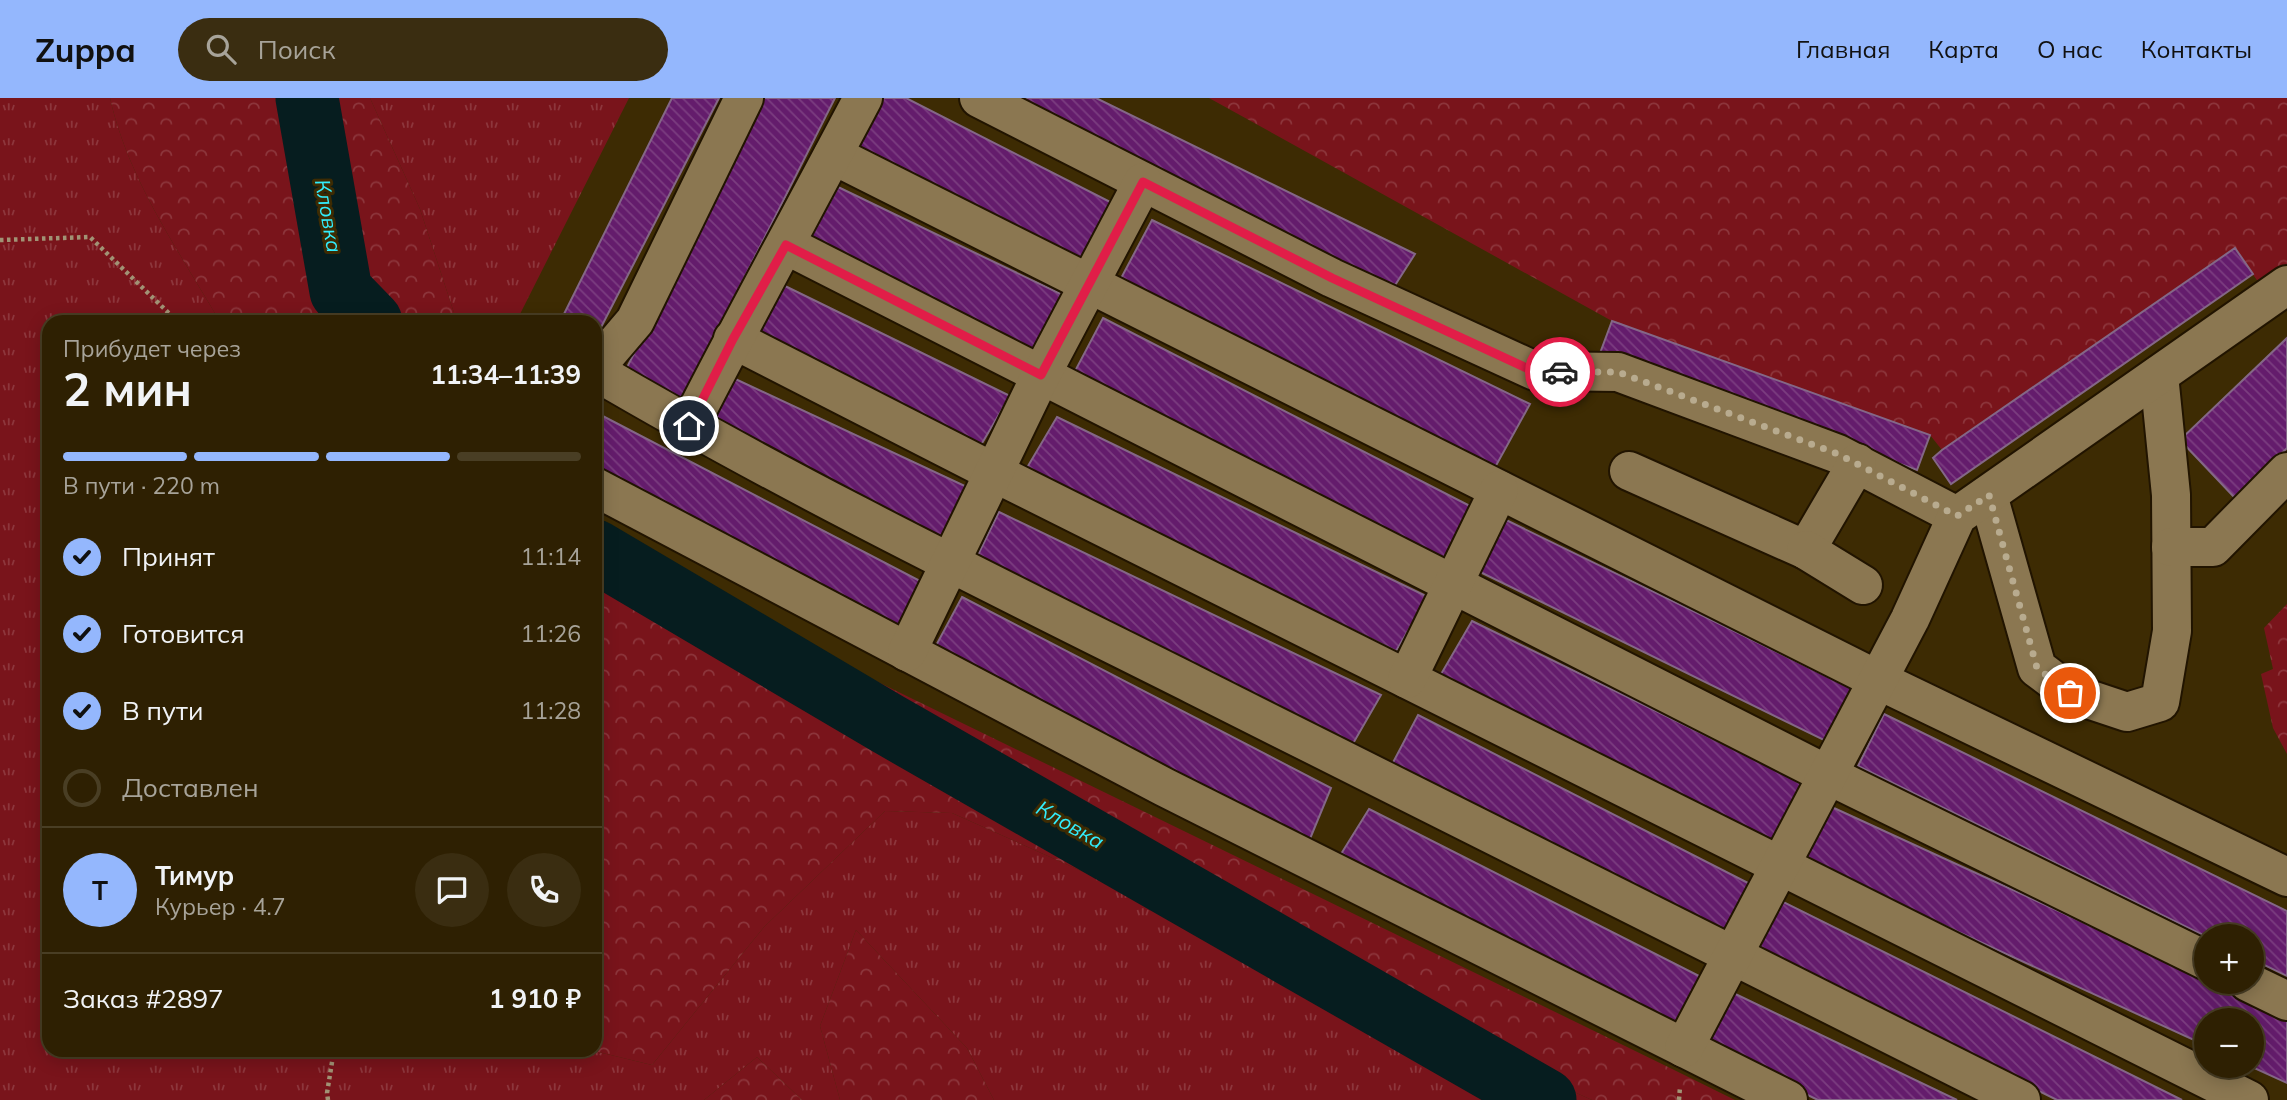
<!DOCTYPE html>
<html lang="ru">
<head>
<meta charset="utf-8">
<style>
	:root { --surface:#2e2002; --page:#3a2d11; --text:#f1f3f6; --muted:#a7a399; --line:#493e24; --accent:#94b7fd }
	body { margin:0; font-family:Mulish,sans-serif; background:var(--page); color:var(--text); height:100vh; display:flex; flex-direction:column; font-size:26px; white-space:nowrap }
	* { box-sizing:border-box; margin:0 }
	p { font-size:23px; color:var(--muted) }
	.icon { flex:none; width:38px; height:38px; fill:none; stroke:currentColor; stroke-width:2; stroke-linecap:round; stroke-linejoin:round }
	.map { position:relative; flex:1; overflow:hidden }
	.drawer { position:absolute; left:42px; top:217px; width:560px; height:742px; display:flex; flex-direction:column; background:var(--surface); border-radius:21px; box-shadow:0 4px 18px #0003,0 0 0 2px var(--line) }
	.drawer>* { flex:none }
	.buttons { position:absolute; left:2194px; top:826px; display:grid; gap:14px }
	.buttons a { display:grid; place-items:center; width:70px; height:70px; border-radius:50%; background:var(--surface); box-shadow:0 4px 18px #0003,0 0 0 2px var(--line); font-size:35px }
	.pin { position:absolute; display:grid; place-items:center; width:60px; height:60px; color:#fff; margin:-30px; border:4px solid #fff; border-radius:50%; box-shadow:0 2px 7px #0007 }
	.courier { position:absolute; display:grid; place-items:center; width:70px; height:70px; margin:-35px; border:5px solid #e11d48; border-radius:50%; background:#fff; color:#222; box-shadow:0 2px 9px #0007 }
	.head em { font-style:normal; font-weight:700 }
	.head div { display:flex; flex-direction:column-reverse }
	.head { display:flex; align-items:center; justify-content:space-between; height:119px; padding:0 21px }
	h1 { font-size:46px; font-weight:700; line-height:52px }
	.bar { display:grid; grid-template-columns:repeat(4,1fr); gap:10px 7px; align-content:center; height:84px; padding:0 21px }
	.bar i { height:9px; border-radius:5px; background:var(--line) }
	.bar .active { background:var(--accent) }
	.bar p { grid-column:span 4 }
	.line { display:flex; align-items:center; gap:18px; padding:0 21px; border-top:2px solid var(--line) }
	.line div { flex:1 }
	.round { display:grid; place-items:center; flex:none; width:74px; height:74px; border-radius:37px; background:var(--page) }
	ol { padding:0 21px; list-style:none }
	li { display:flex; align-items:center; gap:21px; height:77px }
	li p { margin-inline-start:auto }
	li .icon { padding:7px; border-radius:50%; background:var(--accent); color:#111; stroke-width:4 }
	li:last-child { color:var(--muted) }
	li i { width:38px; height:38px; border:4px solid var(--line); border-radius:50% }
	header { display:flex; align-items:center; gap:42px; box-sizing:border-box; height:98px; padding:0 35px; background:var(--accent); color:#111 }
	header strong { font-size:33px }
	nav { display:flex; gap:38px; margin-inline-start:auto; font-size:24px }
	.search { width:490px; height:63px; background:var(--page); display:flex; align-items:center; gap:18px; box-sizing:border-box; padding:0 24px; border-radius:38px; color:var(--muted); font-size:26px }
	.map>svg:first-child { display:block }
</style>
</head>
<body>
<header>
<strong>Zuppa</strong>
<div class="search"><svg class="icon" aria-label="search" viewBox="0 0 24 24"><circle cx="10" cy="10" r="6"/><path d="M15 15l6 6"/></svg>Поиск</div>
<nav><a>Главная</a><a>Карта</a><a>О нас</a><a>Контакты</a></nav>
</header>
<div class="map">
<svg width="2287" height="1002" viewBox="0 0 2287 1002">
	<defs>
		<pattern id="grass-tufts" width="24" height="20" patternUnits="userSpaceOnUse" patternTransform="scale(1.75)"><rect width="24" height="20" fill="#79141b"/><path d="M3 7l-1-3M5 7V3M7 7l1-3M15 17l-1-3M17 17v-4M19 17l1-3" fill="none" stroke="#8d363c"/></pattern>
		<pattern id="forest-crowns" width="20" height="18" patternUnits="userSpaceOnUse" patternTransform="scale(1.75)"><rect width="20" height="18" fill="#79141b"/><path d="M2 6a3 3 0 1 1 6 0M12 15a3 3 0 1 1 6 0" fill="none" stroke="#8d363c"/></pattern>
		<pattern id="building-back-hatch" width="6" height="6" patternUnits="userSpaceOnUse" patternTransform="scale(1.75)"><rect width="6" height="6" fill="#641c6c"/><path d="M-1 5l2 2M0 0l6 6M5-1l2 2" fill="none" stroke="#7b3d80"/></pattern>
	</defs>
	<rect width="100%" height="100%" fill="#3d2b03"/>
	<g fill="url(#grass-tufts)">
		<path d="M0,0H110C128,81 179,153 220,224H49V952H590L652,967L764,829L885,713L952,715L1592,1002H994L967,950L856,832L820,928L840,1002H802L757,959L704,1002H0Z"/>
		<polygon points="370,0 629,0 516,224 457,224 420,111"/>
	</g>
	<g fill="url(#forest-crowns)">
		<path d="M110,0H370L420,111L457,224H220C179,153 128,81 110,0Z"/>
		<polygon points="1209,0 2287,0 2287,169 2264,192 2234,150 1942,352 1930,337 1612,223"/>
		<polygon points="595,446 1664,967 1735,1002 1592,1002 952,715 885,713 764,829 652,967 590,952 595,952"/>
		<polygon points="2287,506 2287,656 2273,630 2261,576 2273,571 2264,530"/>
		<polygon points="856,832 967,950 994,1002 840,1002 820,928"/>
		<polygon points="757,959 802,1002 704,1002"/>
	</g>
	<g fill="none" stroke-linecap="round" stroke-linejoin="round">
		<g stroke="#061d1f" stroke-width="63">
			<polyline points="307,0 341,193 371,224"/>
			<polyline points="595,453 888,626 1545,1002"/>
		</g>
	</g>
	<g fill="url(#building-back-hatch)" stroke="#846787" stroke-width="2">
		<polygon points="672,0 719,0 595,241 595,224 560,224"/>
		<polygon points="764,0 835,0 676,315 618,287"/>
		<polygon points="877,0 906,0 1118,108 1082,170 848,54"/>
		<polygon points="1008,0 1096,0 1415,156 1392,192"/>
		<polygon points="838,89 1067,199 1034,258 806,148"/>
		<polygon points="1152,122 1530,306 1493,373 1119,184"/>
		<polygon points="2235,150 2253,176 1951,386 1933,360 1942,352"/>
		<polygon points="785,188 1010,298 975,357 752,242"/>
		<polygon points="1103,220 1472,409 1447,465 1074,275"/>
		<polygon points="1612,223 1930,337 1917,372 1599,258"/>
		<polygon points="2287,240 2287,350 2235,400 2180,342"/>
		<polygon points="731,279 967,389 937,450 705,334"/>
		<polygon points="595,314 920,483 896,536 595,372"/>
		<polygon points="1057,319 1428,499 1396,553 1025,373"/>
		<polygon points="999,414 1381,597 1347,656 972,469"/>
		<polygon points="1504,421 1855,592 1830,645 1478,473"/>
		<polygon points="962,499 1331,690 1307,748 932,555"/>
		<polygon points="1472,523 1805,686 1773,750 1437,583"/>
		<polygon points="1884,616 2287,813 2287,878 2252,861 2252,838 2207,839 1858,668"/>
		<polygon points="1418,617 1750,786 1722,843 1388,674"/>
		<polygon points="1823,705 2207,881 2207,884 2213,884 2287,918 2287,985 2250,968 2252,968 2252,922 2207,922 2207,948 1797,760"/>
		<polygon points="1369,711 1705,881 1682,933 1336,764"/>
		<polygon points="1773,799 2182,1002 2057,1002 1749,850"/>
		<polygon points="1727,892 1957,1002 1818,1002 1701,946"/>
	</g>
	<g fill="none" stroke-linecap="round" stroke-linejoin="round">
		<defs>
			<g id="minor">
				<polyline points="979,0 1332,180 1535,273 1618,274 1838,356 1957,418"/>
				<polyline points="833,57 1878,582 2287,779"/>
				<polyline points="786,147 1828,677 2207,863"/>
				<polyline points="733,241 995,375 2249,1002"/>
				<polyline points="595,270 635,223 744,0"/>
				<path d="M595,273C789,387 992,486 1194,587C1469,726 1744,865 2021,1002"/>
				<path d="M689,328C745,218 805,110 863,0"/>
				<polyline points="1629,373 1806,452 1857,365"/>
				<polyline points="595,389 1164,689 1788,1002"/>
				<polyline points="1988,397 2037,570 2070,595 2127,614 2160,604 2172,533 2171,397 2159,277"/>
				<polyline points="2171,449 2213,449 2287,374"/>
				<polyline points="1806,452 1863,487"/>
				<polyline points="907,554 1041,277 1143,84"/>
				<polyline points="1407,581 1499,392"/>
				<polyline points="2248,884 2287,903"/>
				<polyline points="1684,950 1910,521 1957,418 2287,187"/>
			</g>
		</defs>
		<use href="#minor" stroke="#211400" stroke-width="42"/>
		<g stroke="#a19375" stroke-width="4.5" stroke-dasharray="3.5 3.5" stroke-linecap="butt">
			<polyline points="0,142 90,139 178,224"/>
			<polyline points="328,1002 327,995 334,952"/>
			<polyline points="1679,1002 1680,989"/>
		</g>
		<use href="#minor" stroke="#8b7751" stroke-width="38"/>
	</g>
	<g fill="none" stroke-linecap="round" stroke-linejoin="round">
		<polyline stroke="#b8ab8f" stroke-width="7" stroke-dasharray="0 12.6" points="1560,274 1618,274 1838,356 1957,418 1989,397 2037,570 2070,595"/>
		<polyline stroke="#e11d48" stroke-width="9" points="689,328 733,241 786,147 1041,277 1143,84 1332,180 1535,274 1560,274"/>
	</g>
	<g text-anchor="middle" stroke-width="6" stroke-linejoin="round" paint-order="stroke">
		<g font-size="21" font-style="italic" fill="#32edfc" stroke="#3d2b03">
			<text transform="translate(328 118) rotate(80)" y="7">Кловка</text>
			<text transform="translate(1070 727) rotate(30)" y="7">Кловка</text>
		</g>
	</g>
</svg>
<div class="buttons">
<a>+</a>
<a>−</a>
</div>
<div class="pin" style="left:2070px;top:595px;background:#ea580c"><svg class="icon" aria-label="bag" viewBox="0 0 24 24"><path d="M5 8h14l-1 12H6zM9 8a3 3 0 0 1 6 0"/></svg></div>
<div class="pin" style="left:689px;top:328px;background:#1f2937"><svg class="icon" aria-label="home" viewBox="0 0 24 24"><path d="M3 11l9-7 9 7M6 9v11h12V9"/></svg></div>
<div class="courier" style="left:1560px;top:274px"><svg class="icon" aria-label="car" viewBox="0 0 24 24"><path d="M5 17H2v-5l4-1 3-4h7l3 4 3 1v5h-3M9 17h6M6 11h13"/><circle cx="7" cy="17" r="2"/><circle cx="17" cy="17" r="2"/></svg></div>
<section class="drawer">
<div class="head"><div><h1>2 мин</h1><p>Прибудет через</p></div><em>11:34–11:39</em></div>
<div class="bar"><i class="active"></i><i class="active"></i><i class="active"></i><i></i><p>В пути · 220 m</p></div>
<ol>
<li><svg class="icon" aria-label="check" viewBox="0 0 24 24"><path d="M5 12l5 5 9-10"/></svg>Принят<p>11:14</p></li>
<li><svg class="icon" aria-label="check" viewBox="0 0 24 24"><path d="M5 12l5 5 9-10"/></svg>Готовится<p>11:26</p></li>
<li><svg class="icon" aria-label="check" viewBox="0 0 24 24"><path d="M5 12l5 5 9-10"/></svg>В пути<p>11:28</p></li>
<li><i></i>Доставлен</li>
</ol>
<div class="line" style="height:126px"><b class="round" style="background:var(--accent);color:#111">Т</b><div><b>Тимур</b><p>Курьер · 4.7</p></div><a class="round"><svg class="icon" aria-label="chat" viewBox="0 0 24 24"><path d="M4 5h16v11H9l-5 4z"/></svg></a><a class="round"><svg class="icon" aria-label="phone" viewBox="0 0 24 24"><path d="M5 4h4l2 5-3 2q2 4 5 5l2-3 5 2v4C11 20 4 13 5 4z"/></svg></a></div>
<div class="line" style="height:91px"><div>Заказ #2897</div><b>1 910 ₽</b></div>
</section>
</div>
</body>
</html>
